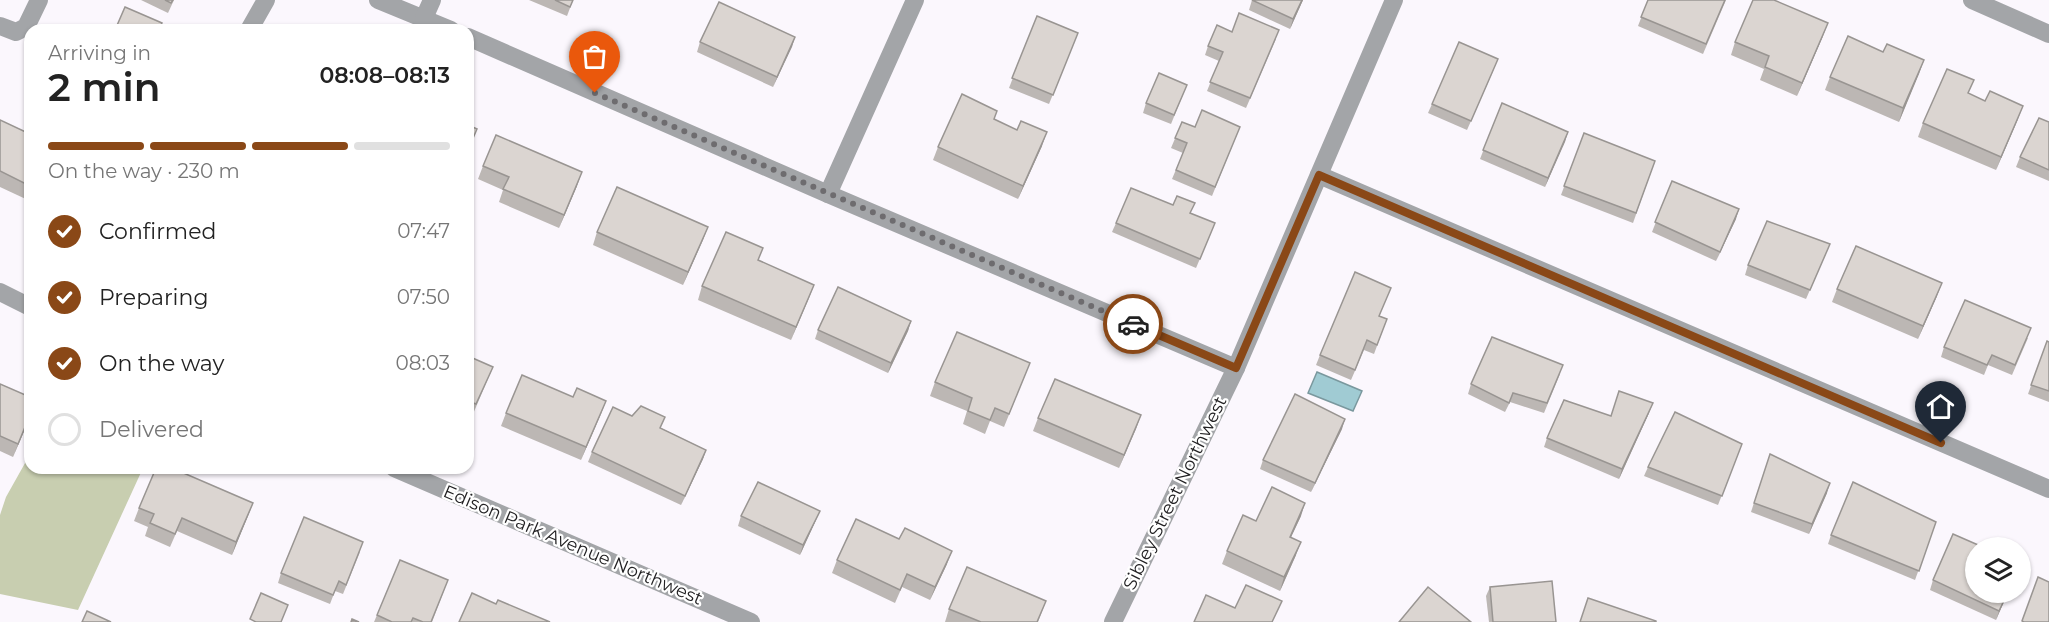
<!DOCTYPE html>
<html lang="en">
<head>
<meta charset="utf-8">
<style>
	:root { --surface:#fff; --page:#f6f6f6; --text:#222; --muted:#767676; --line:#e0e0e0; --accent:#8a4817 }
	body { margin:0; font-family:Montserrat,sans-serif; background:var(--page); color:var(--text); height:100vh; display:flex; flex-direction:column; font-size:22px; white-space:nowrap }
	* { box-sizing:border-box; margin:0 }
	p { font-size:20px; color:var(--muted) }
	.icon { flex:none; width:33px; height:33px; fill:none; stroke:currentColor; stroke-width:2; stroke-linecap:round; stroke-linejoin:round }
	.map { position:relative; flex:1; overflow:hidden }
	.details { position:absolute; left:24px; top:24px; width:450px; height:450px; display:flex; flex-direction:column; background:var(--surface); border-radius:18px; box-shadow:0 2px 4px #0004 }
	.details>* { flex:none }
	.buttons { position:absolute; left:1965px; top:537px; display:grid; gap:12px }
	.buttons a { display:grid; place-items:center; width:66px; height:66px; border-radius:50%; background:var(--surface); box-shadow:0 2px 4px #0004; font-size:30px }
	.pin { position:absolute; display:grid; place-items:center; width:51px; height:51px; color:#fff; margin:-62px -26px; border-radius:50% 50% 50% 0; rotate:-45deg; box-shadow:0 0 6px #0007 }
	.pin .icon { rotate:45deg }
	.courier { position:absolute; display:grid; place-items:center; width:60px; height:60px; margin:-30px; border:4px solid #8a4817; border-radius:50%; background:#fff; color:#222; box-shadow:0 2px 8px #0007 }
	.head em { font-style:normal; font-weight:600 }
	.head div { display:flex; flex-direction:column-reverse }
	.head { display:flex; align-items:center; justify-content:space-between; height:102px; padding:0 24px }
	h1 { font-size:39px; font-weight:600; line-height:45px }
	.bar { display:grid; grid-template-columns:repeat(4,1fr); gap:9px 6px; align-content:center; height:72px; padding:0 24px }
	.bar i { height:8px; border-radius:4px; background:var(--line) }
	.bar .selected { background:var(--accent) }
	.bar p { grid-column:span 4 }
	ol { padding:0 24px; list-style:none }
	li { display:flex; align-items:center; gap:18px; height:66px }
	li p { margin-inline-start:auto }
	li .icon { padding:6px; border-radius:50%; background:var(--accent); color:#fff; stroke-width:4 }
	li:last-child { color:var(--muted) }
	li i { width:33px; height:33px; border:3px solid var(--line); border-radius:50% }
	.map>svg:first-child { display:block }
</style>
</head>
<body>
<div class="map">
<svg width="2049" height="622" viewBox="0 0 2049 622">
	<rect width="100%" height="100%" fill="#fbf7fd"/>
	<polygon fill="#c8ceb0" points="29,456 30,468 143,468 78,610 0,594 0,515 6,497"/>
	<polygon fill="#a0cbd3" stroke="#7a989e" stroke-width="1.5" points="1317,372 1362,391 1353,411 1308,393"/>
	<g fill="none" stroke-linecap="round" stroke-linejoin="round">
		<g stroke="#a3a5a8" stroke-width="18">
			<polyline points="378,0 451,30"/>
			<polyline points="1972,0 2049,34"/>
			<polyline points="424,18 432,0"/>
			<polyline points="0,26 16,32 26,27 39,0"/>
			<polyline points="249,30 266,0"/>
			<polyline points="468,37 828,194 1236,368"/>
			<polyline points="1319,175 2049,489"/>
			<polyline points="828,194 915,0"/>
			<polyline points="0,292 30,307"/>
			<polyline points="394,468 751,622"/>
			<polyline points="1113,622 1236,368 1394,0"/>
		</g>
	</g>
	<g fill="#bcb7b4">
		<polygon points="141,0 174,0 168,13"/>
		<polygon points="529,0 573,0 567,16"/>
		<polygon points="1252,0 1303,0 1290,29 1249,10"/>
		<polygon points="1648,0 1726,0 1703,54 1638,26"/>
		<polygon points="1037,16 1078,33 1049,104 1009,88"/>
		<polygon points="1232,32 1276,39 1246,108 1207,91 1219,61 1205,55 1208,46"/>
		<polygon points="1823,36 1797,96 1760,80 1764,69 1731,55 1735,42"/>
		<polygon points="795,37 773,87 697,52 700,42"/>
		<polygon points="1883,52 1924,60 1899,122 1825,90 1830,77"/>
		<polygon points="1494,69 1467,130 1428,113 1432,104"/>
		<polygon points="1187,85 1171,124 1143,113 1146,103"/>
		<polygon points="1969,94 2018,119 1996,170 1918,137 1923,123"/>
		<polygon points="1502,103 1568,132 1545,187 1480,159"/>
		<polygon points="994,119 1042,146 1018,199 933,160 938,147"/>
		<polygon points="0,120 30,134 30,201 0,187"/>
		<polygon points="1182,122 1195,127 1240,127 1212,196 1172,179 1183,153 1171,148"/>
		<polygon points="2049,122 2049,181 2016,167 2020,157"/>
		<polygon points="1584,133 1655,161 1633,223 1561,195"/>
		<polygon points="483,166 577,186 559,228 499,202 503,190 478,179"/>
		<polygon points="1672,181 1736,219 1716,261 1652,232"/>
		<polygon points="1191,213 1211,233 1196,268 1112,232 1116,223"/>
		<polygon points="708,227 683,285 593,245 597,232"/>
		<polygon points="1830,244 1806,299 1745,275 1748,265"/>
		<polygon points="758,261 814,285 791,340 698,300 702,286"/>
		<polygon points="1837,289 1937,296 1918,339 1832,302"/>
		<polygon points="1387,297 1379,316 1387,319 1374,354 1364,350 1351,380 1316,365 1320,355"/>
		<polygon points="911,321 908,331 888,373 815,339 818,330"/>
		<polygon points="2028,338 2012,375 1988,365 1984,375 1941,357 1944,347"/>
		<polygon points="2047,341 2049,342 2049,402 2028,394"/>
		<polygon points="468,356 493,367 473,414 468,412"/>
		<polygon points="1030,363 1004,427 990,421 985,434 963,424 967,411 930,396 935,382"/>
		<polygon points="1560,374 1544,413 1510,402 1505,412 1468,394 1471,384"/>
		<polygon points="0,384 30,397 30,417 13,457 0,451"/>
		<polygon points="573,397 606,401 581,460 501,426 506,413"/>
		<polygon points="1649,413 1619,479 1544,447 1547,438 1611,416"/>
		<polygon points="1141,415 1119,468 1033,431 1038,418"/>
		<polygon points="632,416 661,428 706,450 703,459 681,505 588,462 592,452"/>
		<polygon points="1342,429 1311,492 1260,469 1263,460"/>
		<polygon points="1742,444 1718,505 1644,476 1648,467"/>
		<polygon points="1770,454 1827,493 1809,534 1751,512"/>
		<polygon points="253,503 232,555 177,531 170,547 145,536 148,527 134,521 139,508"/>
		<polygon points="741,516 816,520 800,555 738,526"/>
		<polygon points="1301,516 1291,537 1296,555 1280,591 1222,564 1227,551 1256,521"/>
		<polygon points="1936,522 1915,580 1828,544 1831,535"/>
		<polygon points="360,552 343,594 335,591 330,604 278,583 281,573"/>
		<polygon points="837,560 947,564 930,600 902,587 895,603 832,573"/>
		<polygon points="448,580 432,622 374,622 377,615"/>
		<polygon points="1933,580 2008,592 1996,620 1930,590"/>
		<polygon points="1490,587 1556,622 1489,622 1486,596"/>
		<polygon points="1046,601 1038,622 945,622 949,609"/>
	</g>
	<g fill="#999592">
		<polygon points="1302,0 1303,0 1290,29 1293,19"/>
		<polygon points="1828,23 1823,36 1797,96 1802,83"/>
		<polygon points="795,37 792,47 773,87 777,77"/>
		<polygon points="1924,60 1919,74 1899,122 1903,108"/>
		<polygon points="2023,106 2018,119 1996,170 2001,157"/>
		<polygon points="1047,132 1042,146 1018,199 1023,186"/>
		<polygon points="1568,132 1565,142 1545,187 1548,178"/>
		<polygon points="582,172 577,186 559,228 564,215"/>
		<polygon points="1739,209 1736,219 1716,261 1720,252"/>
		<polygon points="708,227 703,240 683,285 688,272"/>
		<polygon points="1942,283 1937,296 1918,339 1923,326"/>
		<polygon points="814,285 809,298 791,340 796,327"/>
		<polygon points="911,321 908,331 888,373 891,363"/>
		<polygon points="606,401 601,414 581,460 586,447"/>
		<polygon points="1653,403 1649,413 1619,479 1622,469"/>
		<polygon points="30,415 30,417 13,457 18,444"/>
		<polygon points="1141,415 1136,429 1119,468 1124,455"/>
		<polygon points="1345,419 1342,429 1311,492 1315,483"/>
		<polygon points="706,450 703,459 681,505 685,496"/>
		<polygon points="1830,483 1827,493 1809,534 1812,524"/>
		<polygon points="253,503 248,516 232,555 236,542"/>
		<polygon points="1305,503 1301,516 1285,550 1290,537"/>
		<polygon points="820,511 816,520 800,555 803,545"/>
		<polygon points="1301,542 1296,555 1280,591 1284,577"/>
		<polygon points="952,551 947,564 930,600 935,587"/>
		<polygon points="2008,592 1996,620 1999,611"/>
	</g>
	<g fill="#dbd5d1" stroke="#999592" stroke-width="1.5">
		<polygon points="165,0 173,0 171,3"/>
		<polygon points="555,0 573,0 570,7"/>
		<polygon points="1252,0 1302,0 1293,19"/>
		<polygon points="1648,0 1725,0 1706,44 1641,17"/>
		<polygon points="1753,0 1774,0 1828,23 1802,83 1765,67 1769,56 1735,42"/>
		<polygon points="719,2 795,37 777,77 700,42"/>
		<polygon points="125,7 162,23 159,30 115,30"/>
		<polygon points="1239,13 1279,30 1250,98 1210,82 1223,52 1208,46 1217,25 1232,32"/>
		<polygon points="1037,16 1078,33 1053,95 1012,78"/>
		<polygon points="1848,36 1883,52 1887,44 1924,60 1903,108 1830,77"/>
		<polygon points="1459,42 1498,59 1471,121 1432,104"/>
		<polygon points="1947,69 1974,80 1968,93 1985,101 1990,91 2023,106 2001,157 1923,123"/>
		<polygon points="1159,73 1187,85 1174,115 1146,103"/>
		<polygon points="962,94 997,111 994,119 1017,130 1021,121 1047,132 1023,186 938,147"/>
		<polygon points="1502,103 1568,132 1548,178 1483,150"/>
		<polygon points="1202,110 1240,127 1215,187 1176,170 1187,143 1175,138 1182,122 1195,127"/>
		<polygon points="2039,118 2049,122 2049,170 2020,157"/>
		<polygon points="0,120 30,134 30,186 0,171"/>
		<polygon points="468,125 477,129 468,150"/>
		<polygon points="1584,133 1655,161 1636,213 1564,186"/>
		<polygon points="496,135 582,172 564,215 503,189 509,177 483,166"/>
		<polygon points="1672,181 1739,209 1720,252 1655,222"/>
		<polygon points="617,187 708,227 688,272 597,232"/>
		<polygon points="1131,188 1173,205 1177,196 1195,203 1190,213 1215,223 1200,259 1116,223"/>
		<polygon points="1767,221 1830,244 1810,290 1748,265"/>
		<polygon points="726,232 763,248 758,260 814,285 796,327 702,286"/>
		<polygon points="1856,246 1942,283 1923,326 1837,289"/>
		<polygon points="1355,272 1391,288 1379,316 1387,319 1377,345 1367,340 1355,370 1320,355"/>
		<polygon points="838,287 911,321 891,363 818,330"/>
		<polygon points="1965,300 2031,328 2015,365 1992,355 1987,365 1944,347"/>
		<polygon points="957,332 1030,363 1009,414 995,408 990,420 968,411 972,398 935,382"/>
		<polygon points="1492,337 1563,365 1547,403 1513,393 1509,403 1471,384"/>
		<polygon points="2047,341 2049,342 2049,391 2031,385"/>
		<polygon points="468,356 493,367 476,404 468,401"/>
		<polygon points="522,375 573,397 577,388 606,401 586,447 506,413"/>
		<polygon points="1055,379 1141,415 1124,455 1038,418"/>
		<polygon points="0,384 30,397 30,415 18,444 0,436"/>
		<polygon points="1619,391 1653,403 1622,469 1547,438 1564,400 1611,416"/>
		<polygon points="1295,394 1345,419 1315,483 1263,460"/>
		<polygon points="641,406 665,417 660,428 706,450 685,496 592,452 613,407 632,416"/>
		<polygon points="1675,412 1742,444 1722,496 1648,467"/>
		<polygon points="1770,454 1830,483 1812,524 1754,503"/>
		<polygon points="156,468 172,468 253,503 236,542 182,518 175,534 150,523 154,514 139,508"/>
		<polygon points="758,482 820,511 803,545 741,516"/>
		<polygon points="1853,482 1936,522 1919,571 1831,535"/>
		<polygon points="1272,487 1305,503 1290,537 1301,542 1284,577 1227,551 1243,515 1256,521"/>
		<polygon points="304,517 363,542 346,585 339,581 333,595 281,573"/>
		<polygon points="856,519 899,539 905,528 952,551 935,587 907,574 900,590 837,560"/>
		<polygon points="1953,534 1985,548 1976,548 1976,592 2008,592 1999,611 1933,580"/>
		<polygon points="400,560 448,580 431,622 423,622 413,618 411,622 392,622 377,615"/>
		<polygon points="967,567 1046,601 1037,622 981,622 949,609"/>
		<polygon points="2038,577 2049,582 2049,622 2024,622 2022,621"/>
		<polygon points="1552,581 1556,622 1493,622 1490,587"/>
		<polygon points="1246,585 1282,601 1272,622 1194,622 1206,595 1235,608"/>
		<polygon points="1428,587 1471,622 1399,622"/>
		<polygon points="261,593 288,605 281,622 256,622 250,619"/>
		<polygon points="472,593 496,604 498,600 550,622 459,622"/>
		<polygon points="1588,598 1656,621 1656,622 1580,622"/>
		<polygon points="87,611 111,622 82,622"/>
		<polygon points="352,619 359,622 351,622"/>
	</g>
	<g fill="none" stroke-linecap="round" stroke-linejoin="round">
		<polyline stroke="#6e6c6f" stroke-width="6" stroke-dasharray="0 10.8" points="595,93 1133,324"/>
		<polyline stroke="#8a4817" stroke-width="8" points="1133,324 1236,368 1319,175 1941,443"/>
	</g>
	<g text-anchor="middle" stroke-width="4.5" stroke-linejoin="round" paint-order="stroke">
		<g font-size="18" fill="#222123" stroke="#fff">
			<text transform="translate(1175 493) rotate(-64)" y="6">Sibley Street Northwest</text>
			<text transform="translate(573 545) rotate(23)" y="6">Edison Park Avenue Northwest</text>
		</g>
	</g>
</svg>
<div class="buttons">
<a><svg class="icon" aria-label="layers" viewBox="0 0 24 24"><path d="M12 4l9 5-9 5-9-5zM3 14l9 5 9-5"/></svg></a>
</div>
<div class="pin" style="left:595px;top:93px;background:#ea580c"><svg class="icon" aria-label="bag" viewBox="0 0 24 24"><path d="M5 8h14l-1 12H6zM9 8a3 3 0 0 1 6 0"/></svg></div>
<div class="pin" style="left:1941px;top:443px;background:#1f2937"><svg class="icon" aria-label="home" viewBox="0 0 24 24"><path d="M3 11l9-7 9 7M6 9v11h12V9"/></svg></div>
<div class="courier" style="left:1133px;top:324px"><svg class="icon" aria-label="car" viewBox="0 0 24 24"><path d="M5 17H2v-5l4-1 3-4h7l3 4 3 1v5h-3M9 17h6M6 11h13"/><circle cx="7" cy="17" r="2"/><circle cx="17" cy="17" r="2"/></svg></div>
<section class="details">
<div class="head"><div><h1>2 min</h1><p>Arriving in</p></div><em>08:08–08:13</em></div>
<div class="bar"><i class="selected"></i><i class="selected"></i><i class="selected"></i><i></i><p>On the way · 230 m</p></div>
<ol>
<li><svg class="icon" aria-label="check" viewBox="0 0 24 24"><path d="M5 12l5 5 9-10"/></svg>Confirmed<p>07:47</p></li>
<li><svg class="icon" aria-label="check" viewBox="0 0 24 24"><path d="M5 12l5 5 9-10"/></svg>Preparing<p>07:50</p></li>
<li><svg class="icon" aria-label="check" viewBox="0 0 24 24"><path d="M5 12l5 5 9-10"/></svg>On the way<p>08:03</p></li>
<li><i></i>Delivered</li>
</ol>
</section>
</div>
</body>
</html>
